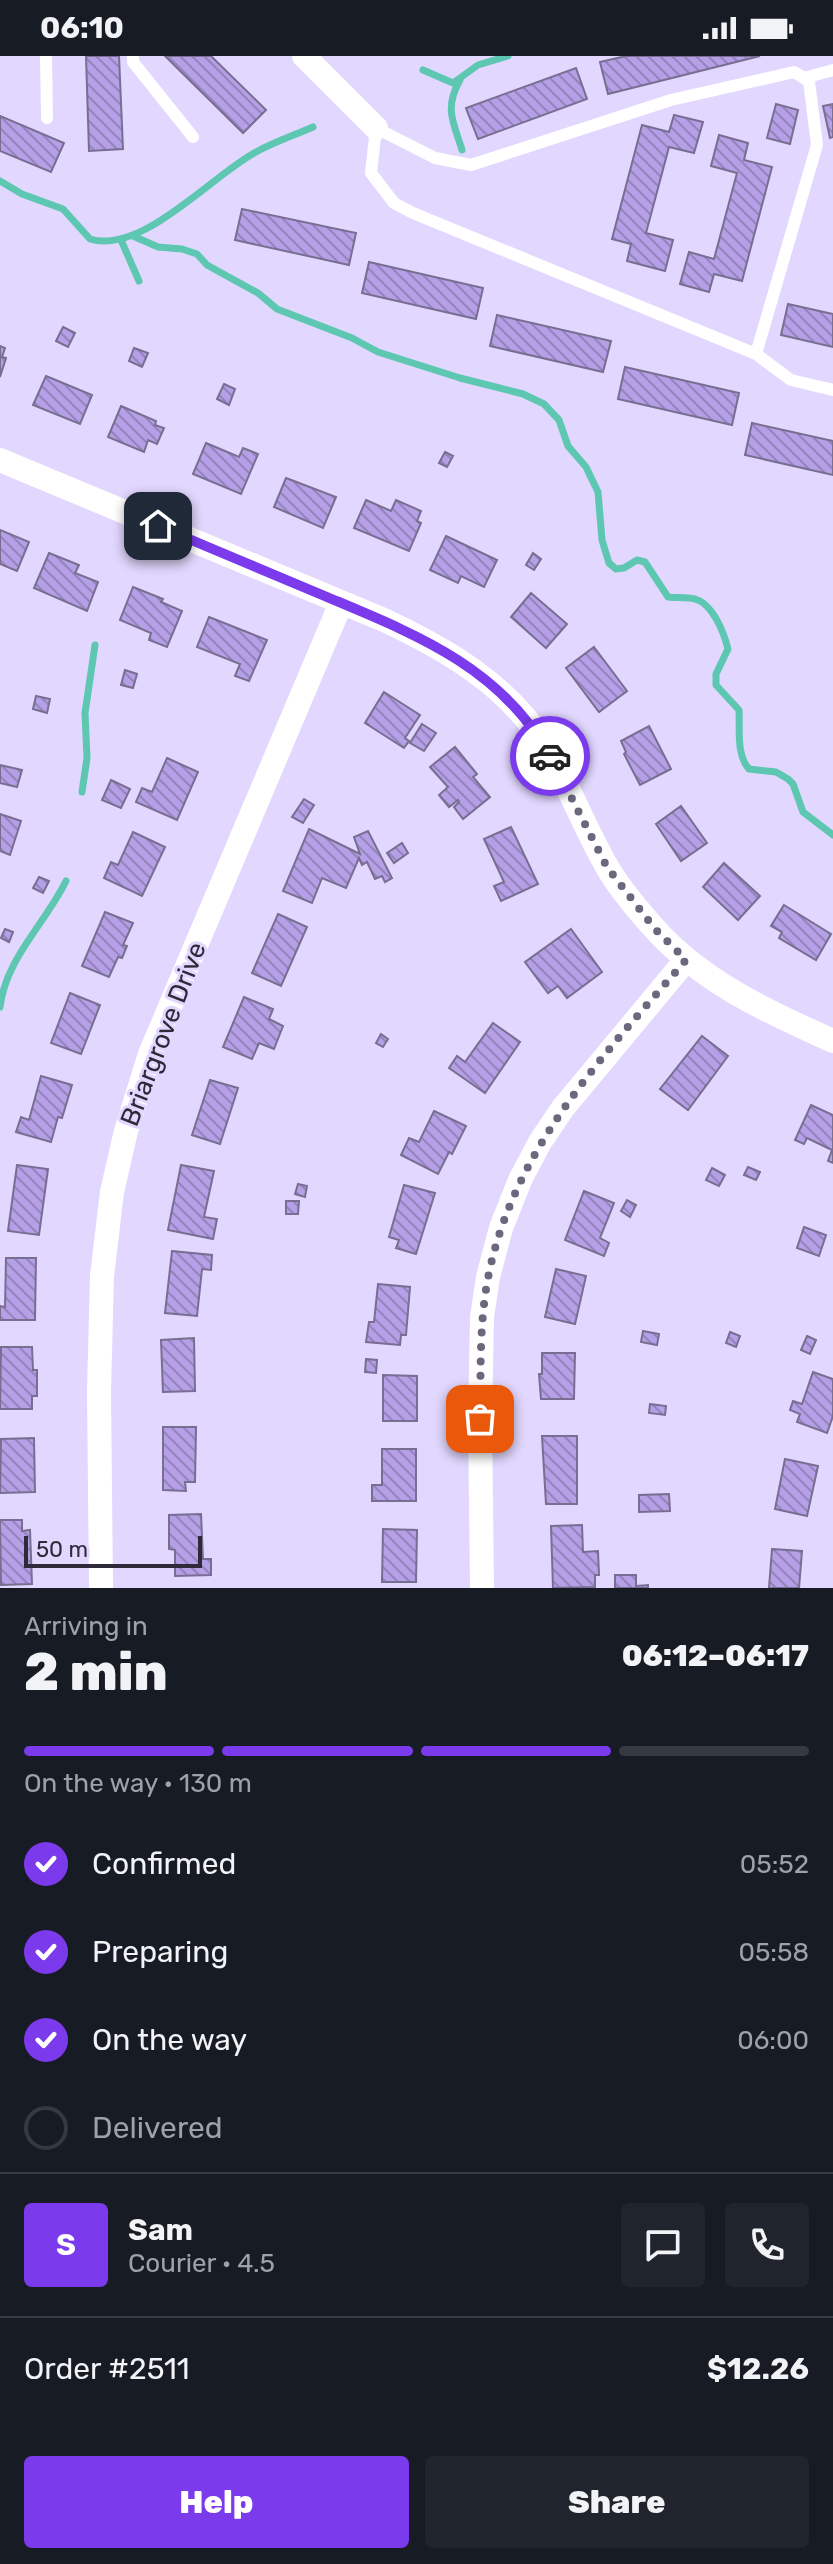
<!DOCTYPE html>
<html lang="en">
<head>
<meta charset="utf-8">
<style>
	:root { --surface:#171b24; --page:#20242c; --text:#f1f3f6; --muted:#9ea1a6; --line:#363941; --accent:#7c3aed }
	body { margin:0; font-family:Rubik,sans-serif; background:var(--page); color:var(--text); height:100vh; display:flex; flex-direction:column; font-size:30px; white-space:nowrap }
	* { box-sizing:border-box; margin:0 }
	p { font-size:26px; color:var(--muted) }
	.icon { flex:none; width:44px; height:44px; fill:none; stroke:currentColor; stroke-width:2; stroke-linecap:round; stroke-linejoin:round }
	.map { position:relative; height:1532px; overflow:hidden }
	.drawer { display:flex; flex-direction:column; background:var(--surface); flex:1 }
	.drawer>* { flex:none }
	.scale { position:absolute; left:24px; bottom:20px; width:178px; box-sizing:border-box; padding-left:8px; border:4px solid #2e2a39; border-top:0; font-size:22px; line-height:28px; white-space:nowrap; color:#2e2a39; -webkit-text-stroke:6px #e2d7fe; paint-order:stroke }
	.pin { position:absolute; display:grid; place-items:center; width:68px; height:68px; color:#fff; margin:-34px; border-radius:16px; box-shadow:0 4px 12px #0006 }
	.courier { position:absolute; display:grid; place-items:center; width:80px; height:80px; margin:-40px; border:6px solid #7c3aed; border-radius:50%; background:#fff; color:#222; box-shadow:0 2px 10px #0007 }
	.summary em { font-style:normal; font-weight:800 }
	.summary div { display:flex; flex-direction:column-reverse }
	.summary { display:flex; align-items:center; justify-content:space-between; height:136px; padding:0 24px }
	h1 { font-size:52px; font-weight:800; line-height:60px }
	.bar { display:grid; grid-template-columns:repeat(4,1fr); gap:12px 8px; align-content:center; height:96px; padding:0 24px }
	.bar i { height:10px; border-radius:6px; background:var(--line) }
	.bar .current { background:var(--accent) }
	.bar p { grid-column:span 4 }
	.line { display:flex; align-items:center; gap:20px; padding:0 24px; border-top:2px solid var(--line) }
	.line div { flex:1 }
	.round { display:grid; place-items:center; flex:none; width:84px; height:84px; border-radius:8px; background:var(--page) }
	ol { padding:0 24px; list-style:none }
	li { display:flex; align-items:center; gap:24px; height:88px }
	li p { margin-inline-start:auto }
	li .icon { padding:8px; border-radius:50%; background:var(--accent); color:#fff; stroke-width:4 }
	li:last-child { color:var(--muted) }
	li i { width:44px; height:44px; border:4px solid var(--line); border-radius:50% }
	.cta { display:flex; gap:16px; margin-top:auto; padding:16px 24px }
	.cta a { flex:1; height:92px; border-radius:8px; background:var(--accent); color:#fff; font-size:32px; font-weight:800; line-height:92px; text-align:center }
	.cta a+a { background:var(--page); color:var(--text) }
	.status { display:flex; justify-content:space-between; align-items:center; height:56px; padding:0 40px; background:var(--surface); direction:ltr }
	.status svg { height:22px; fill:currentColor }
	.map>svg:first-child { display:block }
</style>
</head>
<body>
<div class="status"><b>06:10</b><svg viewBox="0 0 49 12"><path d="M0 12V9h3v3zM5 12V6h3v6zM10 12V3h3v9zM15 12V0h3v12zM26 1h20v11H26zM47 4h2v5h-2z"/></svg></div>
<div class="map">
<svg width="833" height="1532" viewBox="0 0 833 1532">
	<defs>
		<pattern id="building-back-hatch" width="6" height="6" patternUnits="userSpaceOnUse" patternTransform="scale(2)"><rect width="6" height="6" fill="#b5a0e7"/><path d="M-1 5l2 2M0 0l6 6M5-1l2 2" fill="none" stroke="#9483bc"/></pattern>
	</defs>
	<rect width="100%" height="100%" fill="#e2d7fe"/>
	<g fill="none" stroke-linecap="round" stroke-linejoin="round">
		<g stroke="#5ec7b2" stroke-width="7">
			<polyline points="423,14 453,27 478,9 508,0"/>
			<path d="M460,24C444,52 453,65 462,94"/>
			<path d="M0,125L22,138L63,153L90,183C142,199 212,119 256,96C274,86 295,79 313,71"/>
			<path d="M133,180L158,191L182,193L197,198L207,209L258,237L277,253L352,282L378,296L460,322L523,338L544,348L559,364L568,390L586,411L598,436L602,484L609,507L616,513L624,512L637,504L645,506L668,541C676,542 687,541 695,543C713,548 724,577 728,593L716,618V629L739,654C740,672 736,699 749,713L776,716L788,723L793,728L803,756L833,779"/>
			<polyline points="121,184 139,225"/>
			<polyline points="82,736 87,702 85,657 95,589"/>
			<path d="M0,951C6,902 45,868 66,825"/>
		</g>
	</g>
	<g fill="url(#building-back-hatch)" stroke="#786e91" stroke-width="2">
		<polygon points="86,0 119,0 123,93 89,95"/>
		<polygon points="165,0 211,0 266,54 243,77"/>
		<polygon points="626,0 760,0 608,38 600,6"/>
		<polygon points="576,12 587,43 478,83 466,52"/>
		<polygon points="776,48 798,54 790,88 767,82"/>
		<polygon points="833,48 833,81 830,82 823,50"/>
		<polygon points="674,59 703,66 694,97 669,91 646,177 673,184 665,215 627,205 631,188 612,183 642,69 669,76"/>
		<polygon points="0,60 64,87 51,116 0,95"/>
		<polygon points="719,79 748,87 744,104 772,111 742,225 714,218 709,236 680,228 689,196 714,203 737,117 711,110"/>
		<polygon points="242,153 356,177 349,209 235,184"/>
		<polygon points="369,206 483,232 476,263 362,237"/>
		<polygon points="788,248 833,258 833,291 781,279"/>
		<polygon points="497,259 611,285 603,316 490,290"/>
		<polygon points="63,271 75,277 68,291 56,285"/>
		<polygon points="0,290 5,292 2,301 6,302 0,321"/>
		<polygon points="134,292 148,297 142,311 129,305"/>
		<polygon points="625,311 739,337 732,369 618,343"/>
		<polygon points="46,320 92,339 80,368 33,349"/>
		<polygon points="224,328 235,333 229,349 217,343"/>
		<polygon points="121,350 156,365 155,369 164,372 157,388 148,384 144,396 108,381"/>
		<polygon points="752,367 833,385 833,419 745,399"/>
		<polygon points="206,387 239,401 243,392 258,398 241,438 193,418"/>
		<polygon points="445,396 453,400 447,411 439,407"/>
		<polygon points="286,422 336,441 323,472 274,451"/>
		<polygon points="366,444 391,455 396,444 421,455 417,465 421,467 409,495 354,472"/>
		<polygon points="0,474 29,486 17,515 0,508"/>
		<polygon points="446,480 497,504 484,531 461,520 458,527 430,514"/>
		<polygon points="49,497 79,509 75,517 98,526 87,555 34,532"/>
		<polygon points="533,497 541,503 534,514 526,509"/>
		<polygon points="133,531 163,543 161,546 182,555 167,591 149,584 151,577 120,564"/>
		<polygon points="531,537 567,568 546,592 511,561"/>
		<polygon points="209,561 267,584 249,625 235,620 240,608 197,591"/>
		<polygon points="594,591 627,635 599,656 566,612"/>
		<polygon points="125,614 137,618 133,632 121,629"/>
		<polygon points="384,636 420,659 405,682 409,685 404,692 365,667"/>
		<polygon points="36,640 50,643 47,657 33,653"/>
		<polygon points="422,668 436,677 424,695 410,687"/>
		<polygon points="649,670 671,713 640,729 624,698 626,696 621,685"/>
		<polygon points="455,691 477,718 473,721 490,741 463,763 454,751 459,746 458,744 449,751 439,739 448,731 430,711"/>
		<polygon points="167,702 198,716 177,764 136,746 142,732 152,736"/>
		<polygon points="0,709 22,714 17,731 0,727"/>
		<polygon points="111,724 130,733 121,752 102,744"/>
		<polygon points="304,743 314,749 303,767 292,761"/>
		<polygon points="681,750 707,787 681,805 656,768"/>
		<polygon points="0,758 21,765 10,799 0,795"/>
		<polygon points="511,771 538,828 501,845 494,830 504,826 484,783"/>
		<polygon points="309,773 360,798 354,781 368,775 392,822 385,826 382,820 375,823 367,806 362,809 359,802 346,832 322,822 312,847 283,835"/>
		<polygon points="133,776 165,791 142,840 104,822 111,806 118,809"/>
		<polygon points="402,787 408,797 394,807 387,797"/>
		<polygon points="724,807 760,840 738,864 703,831"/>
		<polygon points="39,821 49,825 43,837 33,832"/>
		<polygon points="784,849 831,878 816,904 779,882 782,876 771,870"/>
		<polygon points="105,856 133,867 123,889 127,890 122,902 118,901 109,921 82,910"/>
		<polygon points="278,858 307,871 281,930 252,917"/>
		<polygon points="5,873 13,876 9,886 1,882"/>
		<polygon points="571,873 602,916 567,942 558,930 548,937 525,906"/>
		<polygon points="70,937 100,949 81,998 51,987"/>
		<polygon points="244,941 273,953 269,963 283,970 274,993 259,987 252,1003 223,991"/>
		<polygon points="493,967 520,986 485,1037 449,1012 457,1000 465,1006"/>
		<polygon points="381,978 388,983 383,991 376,987"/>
		<polygon points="702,980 728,1000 688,1054 660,1033"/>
		<polygon points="41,1020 72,1029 62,1062 58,1061 51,1086 16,1076 21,1061 29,1064"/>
		<polygon points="210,1024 238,1032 220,1088 192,1079"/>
		<polygon points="811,1049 833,1059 833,1107 828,1105 832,1094 807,1082 804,1088 795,1084"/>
		<polygon points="434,1055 466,1070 452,1098 449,1096 438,1118 401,1099 409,1082 419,1086"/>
		<polygon points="17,1109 48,1113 39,1179 8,1175"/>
		<polygon points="181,1109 214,1115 204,1161 217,1163 213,1183 168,1174"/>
		<polygon points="748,1111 760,1116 756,1124 744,1119"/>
		<polygon points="712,1112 725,1119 719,1130 706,1124"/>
		<polygon points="298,1128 307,1130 305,1141 295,1138"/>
		<polygon points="404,1129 435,1137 416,1198 396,1192 399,1184 389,1181"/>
		<polygon points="584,1135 614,1147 600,1182 609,1187 604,1200 565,1184"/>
		<polygon points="627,1144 636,1149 630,1161 621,1155"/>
		<polygon points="286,1145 299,1145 298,1158 286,1158"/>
		<polygon points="804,1171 826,1179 819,1200 797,1192"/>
		<polygon points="172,1195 212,1199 211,1214 202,1213 197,1260 165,1257"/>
		<polygon points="6,1202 36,1202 35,1264 0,1264 0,1250 5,1251"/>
		<polygon points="556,1213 586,1220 575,1268 545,1261"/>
		<polygon points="378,1228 410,1231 406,1279 401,1279 400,1289 366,1286 369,1266 374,1266"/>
		<polygon points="643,1275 659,1278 657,1289 641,1286"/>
		<polygon points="730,1276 740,1280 736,1291 726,1287"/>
		<polygon points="807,1280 816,1284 810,1298 801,1294"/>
		<polygon points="194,1282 195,1335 163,1336 161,1284"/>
		<polygon points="1,1291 32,1291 33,1314 37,1314 37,1340 32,1340 32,1353 0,1353"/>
		<polygon points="542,1297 575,1297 574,1343 541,1343 539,1318 542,1318"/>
		<polygon points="366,1303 377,1304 376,1317 365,1316"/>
		<polygon points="813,1316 833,1323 833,1360 827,1377 797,1366 800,1358 790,1354 793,1345 802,1348"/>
		<polygon points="383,1319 417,1320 417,1365 383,1365"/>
		<polygon points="650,1348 666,1350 665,1359 649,1357"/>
		<polygon points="163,1371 196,1371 195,1426 185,1426 186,1435 163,1434"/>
		<polygon points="542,1380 577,1380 577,1448 546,1448"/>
		<polygon points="34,1382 35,1436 0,1437 1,1383"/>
		<polygon points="382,1393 416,1393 416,1445 372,1445 372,1429 382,1429"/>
		<polygon points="785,1403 818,1410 807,1460 775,1453"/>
		<polygon points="669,1438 670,1455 639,1456 639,1439"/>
		<polygon points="201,1458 203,1503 211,1503 211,1519 175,1520 175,1494 169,1493 169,1459"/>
		<polygon points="0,1464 22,1464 22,1475 30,1474 32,1528 1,1529"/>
		<polygon points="582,1469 583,1496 598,1495 599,1519 595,1519 595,1531 553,1532 551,1470"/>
		<polygon points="383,1473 417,1474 416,1526 382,1526"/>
		<polygon points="772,1493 802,1495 799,1532 769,1532"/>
		<polygon points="615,1519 636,1519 636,1530 648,1529 648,1532 615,1532"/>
	</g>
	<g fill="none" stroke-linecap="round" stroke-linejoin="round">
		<g stroke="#fff" stroke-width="12">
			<polyline points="46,0 47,62"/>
			<polyline points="133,0 133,6 193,81"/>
			<polygon points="794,16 809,25 817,89 756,298 413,157 394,147 371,117 376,72 435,102 471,109 671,44"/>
			<polyline points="804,22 833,14"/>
			<polyline points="756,298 791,324 833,334"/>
		</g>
		<g stroke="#fff" stroke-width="24">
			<polyline points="304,0 376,72"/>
			<path d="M0,404L384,564C446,593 508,629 545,689C568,728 584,770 606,809C618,831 637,853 654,872C702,926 768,956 833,985"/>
			<polyline points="101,1532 99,1335 102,1220 112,1136 126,1075 150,998 341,547"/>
			<polyline points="482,1532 480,1363 482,1261 488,1221 501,1172 520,1124 540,1086 563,1052 686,904"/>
		</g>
	</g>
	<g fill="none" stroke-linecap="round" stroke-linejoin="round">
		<path stroke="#6d677e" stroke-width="8" stroke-dasharray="0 14.4" d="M480,1363C481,1316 479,1268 488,1222C513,1093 603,1000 686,904L655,873L607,811L550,700"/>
		<path stroke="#7c3aed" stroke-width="10" d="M158,470C214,494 271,517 327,541C415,578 501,611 550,700"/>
	</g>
	<g text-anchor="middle" stroke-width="6" stroke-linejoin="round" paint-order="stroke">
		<g font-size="26" fill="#2e2a39" stroke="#e2d7fe">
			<text transform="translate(163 978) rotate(-69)" y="9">Briargrove Drive</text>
		</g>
	</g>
</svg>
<div class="scale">50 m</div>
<div class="pin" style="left:480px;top:1363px;background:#ea580c"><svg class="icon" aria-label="bag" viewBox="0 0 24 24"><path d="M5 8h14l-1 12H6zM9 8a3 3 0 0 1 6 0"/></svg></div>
<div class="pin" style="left:158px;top:470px;background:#1f2937"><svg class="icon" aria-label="home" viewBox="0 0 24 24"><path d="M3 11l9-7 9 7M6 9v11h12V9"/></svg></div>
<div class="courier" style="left:550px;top:700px"><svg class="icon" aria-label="car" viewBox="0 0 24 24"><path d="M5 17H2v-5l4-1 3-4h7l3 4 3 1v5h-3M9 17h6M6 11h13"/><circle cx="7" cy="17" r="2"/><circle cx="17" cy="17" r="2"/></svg></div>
</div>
<section class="drawer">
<div class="summary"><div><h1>2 min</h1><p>Arriving in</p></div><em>06:12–06:17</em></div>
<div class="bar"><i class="current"></i><i class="current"></i><i class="current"></i><i></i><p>On the way · 130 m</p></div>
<ol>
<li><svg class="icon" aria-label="check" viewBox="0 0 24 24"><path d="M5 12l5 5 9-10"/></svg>Confirmed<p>05:52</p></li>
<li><svg class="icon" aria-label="check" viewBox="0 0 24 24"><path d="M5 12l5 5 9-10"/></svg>Preparing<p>05:58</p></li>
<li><svg class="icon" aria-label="check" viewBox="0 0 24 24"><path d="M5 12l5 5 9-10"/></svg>On the way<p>06:00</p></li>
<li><i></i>Delivered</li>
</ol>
<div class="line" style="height:144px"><b class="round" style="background:var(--accent);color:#fff">S</b><div><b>Sam</b><p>Courier · 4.5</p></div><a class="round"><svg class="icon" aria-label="chat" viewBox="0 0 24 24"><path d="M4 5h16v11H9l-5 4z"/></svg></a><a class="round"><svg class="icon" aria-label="phone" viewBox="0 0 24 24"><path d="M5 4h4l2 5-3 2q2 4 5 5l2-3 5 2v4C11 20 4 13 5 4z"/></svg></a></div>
<div class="line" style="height:104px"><div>Order #2511</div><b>$12.26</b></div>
<div class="cta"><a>Help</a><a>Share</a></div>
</section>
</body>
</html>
